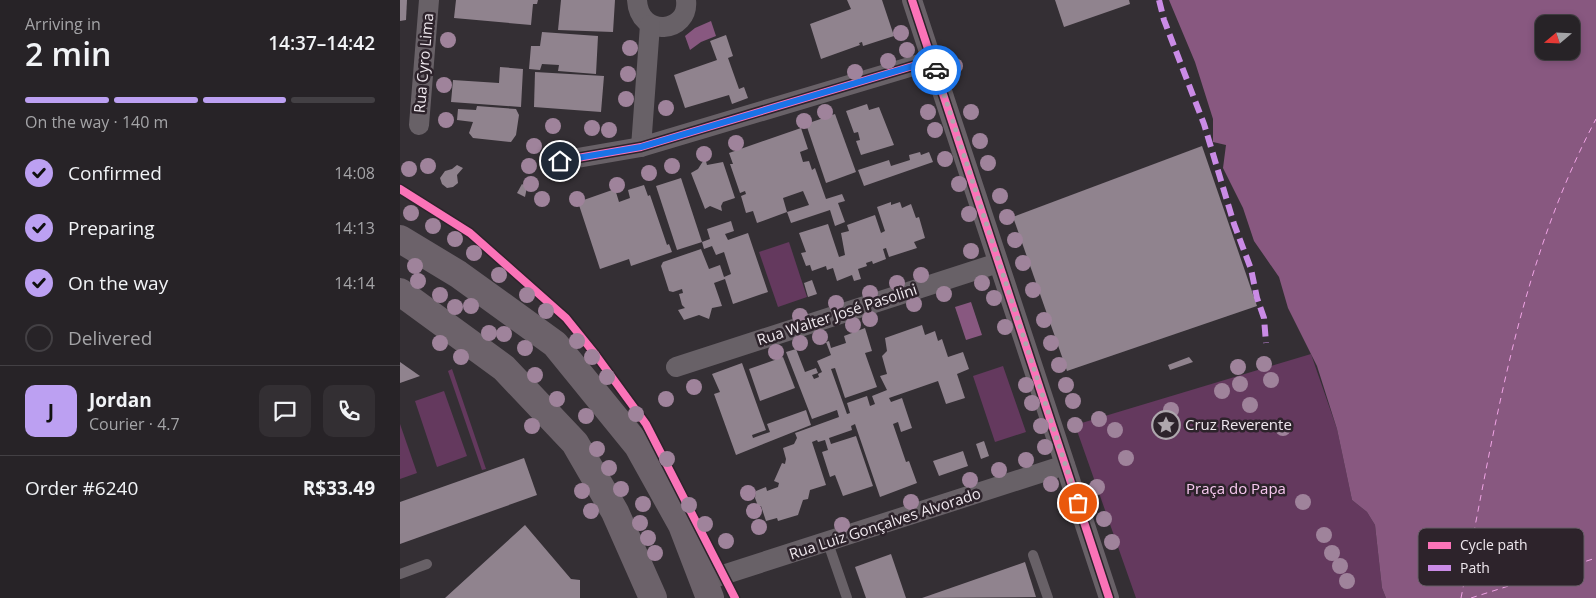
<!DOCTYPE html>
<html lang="en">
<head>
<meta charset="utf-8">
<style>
	:root { --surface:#272327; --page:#332f33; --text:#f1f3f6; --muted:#a4a4a7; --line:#434044; --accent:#bca0f2 }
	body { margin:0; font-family:"Open Sans",sans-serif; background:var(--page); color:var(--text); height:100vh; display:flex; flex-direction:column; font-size:19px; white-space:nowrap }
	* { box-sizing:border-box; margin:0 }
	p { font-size:16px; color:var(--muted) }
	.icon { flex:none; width:28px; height:28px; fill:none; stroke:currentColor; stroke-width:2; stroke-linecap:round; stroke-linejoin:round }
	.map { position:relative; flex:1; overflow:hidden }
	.details { display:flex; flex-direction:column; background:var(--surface); width:400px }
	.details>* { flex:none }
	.needle { width:32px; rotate:251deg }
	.fabs { position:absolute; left:1135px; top:15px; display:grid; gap:10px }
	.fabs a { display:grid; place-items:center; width:45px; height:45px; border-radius:10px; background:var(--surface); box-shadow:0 2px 8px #0003,0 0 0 1px var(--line); font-size:25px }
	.pin { position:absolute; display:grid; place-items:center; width:42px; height:42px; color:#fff; margin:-21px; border:2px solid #fff; border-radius:50%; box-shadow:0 1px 5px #0007 }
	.courier { position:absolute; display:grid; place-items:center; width:50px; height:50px; margin:-25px; border:4px solid #1a73e8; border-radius:50%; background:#fff; color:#222; box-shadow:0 1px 6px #0007 }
	.summary em { font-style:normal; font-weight:600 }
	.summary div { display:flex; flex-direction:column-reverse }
	.summary { display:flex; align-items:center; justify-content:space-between; height:85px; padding:0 25px }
	h1 { font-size:32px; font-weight:600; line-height:38px }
	.bar { display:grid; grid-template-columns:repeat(4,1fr); gap:8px 5px; align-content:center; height:60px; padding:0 25px }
	.bar i { height:6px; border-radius:4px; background:var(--line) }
	.bar .on { background:var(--accent) }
	.bar p { grid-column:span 4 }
	.line { display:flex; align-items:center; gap:12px; padding:0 25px; border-top:1px solid var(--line) }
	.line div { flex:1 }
	.round { display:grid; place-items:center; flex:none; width:52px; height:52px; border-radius:10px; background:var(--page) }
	ol { padding:0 25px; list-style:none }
	li { display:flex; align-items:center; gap:15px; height:55px }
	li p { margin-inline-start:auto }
	li .icon { padding:5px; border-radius:50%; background:var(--accent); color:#111; stroke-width:4 }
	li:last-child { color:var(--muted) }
	li i { width:28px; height:28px; border:2px solid var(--line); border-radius:50% }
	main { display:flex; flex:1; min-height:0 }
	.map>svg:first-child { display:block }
</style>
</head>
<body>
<main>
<section class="details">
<div class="summary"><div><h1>2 min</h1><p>Arriving in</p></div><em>14:37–14:42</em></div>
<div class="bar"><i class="on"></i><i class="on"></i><i class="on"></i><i></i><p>On the way · 140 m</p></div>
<ol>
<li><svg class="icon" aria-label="check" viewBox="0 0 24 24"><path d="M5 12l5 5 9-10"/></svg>Confirmed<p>14:08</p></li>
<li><svg class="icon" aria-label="check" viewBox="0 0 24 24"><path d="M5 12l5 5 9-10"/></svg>Preparing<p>14:13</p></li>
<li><svg class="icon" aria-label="check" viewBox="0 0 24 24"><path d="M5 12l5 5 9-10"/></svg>On the way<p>14:14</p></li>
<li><i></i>Delivered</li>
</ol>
<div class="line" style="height:90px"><b class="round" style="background:var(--accent);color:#111">J</b><div><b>Jordan</b><p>Courier · 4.7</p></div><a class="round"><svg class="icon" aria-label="chat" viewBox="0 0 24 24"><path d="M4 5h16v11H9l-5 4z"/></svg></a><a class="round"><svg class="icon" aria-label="phone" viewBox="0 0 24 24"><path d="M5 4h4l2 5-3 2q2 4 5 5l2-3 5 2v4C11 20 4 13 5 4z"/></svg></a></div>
<div class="line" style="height:65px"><div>Order #6240</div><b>R$33.49</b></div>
</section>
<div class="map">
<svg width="1196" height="598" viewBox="0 0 1196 598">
	<rect width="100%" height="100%" fill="#342f34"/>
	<g fill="#64395e">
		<polygon points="389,242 407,297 378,307 359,252"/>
		<polygon points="911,354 937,429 952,500 967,512 975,525 982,588 986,598 736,598 675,425"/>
		<polygon points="603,366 626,432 595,442 573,376"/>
		<polygon points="52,369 86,469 82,470 48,371"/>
		<polygon points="44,391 67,456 37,467 15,401"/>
		<polygon points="0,424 17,473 0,479"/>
	</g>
	<g fill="#885880" fill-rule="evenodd">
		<path d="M769,0H1196V598H986L982,588L975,525L967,512L952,500L937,429L917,366L888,308L879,277L854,241L843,208L823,168L826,145L813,142V119L795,62ZM1144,24H1171V51H1144Z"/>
		<polygon points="311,21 316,36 301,42 290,50 285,36 295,28"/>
		<polygon points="571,302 582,335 566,340 555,307"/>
	</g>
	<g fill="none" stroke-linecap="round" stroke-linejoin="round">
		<g stroke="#f0a4e5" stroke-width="1" stroke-dasharray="6 5" stroke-linecap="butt">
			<path d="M1061,598C1094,435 1117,268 1196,119"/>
			<polyline points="1071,598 1196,558"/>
		</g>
	</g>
	<g fill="#90838e">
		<polygon points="0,0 7,0 6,20 0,21"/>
		<polygon points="56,0 138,0 137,4 133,4 131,25 54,18"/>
		<polygon points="161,0 215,0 213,32 158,30"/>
		<polygon points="447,0 482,0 494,36 463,46 462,42 459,43 460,45 421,59 410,24 451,9"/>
		<polygon points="655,0 729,0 730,4 664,27"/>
		<polygon points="142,32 198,36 196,74 158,71 159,65 142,64 140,70 129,69 131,46 140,46"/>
		<polygon points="326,35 333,56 328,58 339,89 344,87 348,98 332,104 329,95 285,108 274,75 317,60 310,41"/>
		<polygon points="100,67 123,69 121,107 51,102 53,80 99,83"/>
		<polygon points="135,72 204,76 201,112 134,107"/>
		<polygon points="467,104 469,110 479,107 494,145 461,155 456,141 460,140 458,132 454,133 446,111"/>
		<polygon points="77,106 116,109 119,115 116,135 111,142 73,138 69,133 73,122 57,120 58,109 76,110"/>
		<polygon points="435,114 456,172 426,183 406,124"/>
		<polygon points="401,128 408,149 400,152 403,162 409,161 412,170 415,168 426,199 442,194 445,201 438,203 445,222 435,226 430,210 391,223 387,212 409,205 403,191 383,198 387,212 357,223 353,211 346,213 341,196 346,194 345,191 340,193 330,164 333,164 329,153"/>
		<polygon points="802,146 857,306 667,371 613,217"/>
		<polygon points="520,152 521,155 529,152 533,162 464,186 458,170 489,160 491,166 510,160 509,155"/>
		<polygon points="305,158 307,165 323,162 335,198 323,202 321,206 322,211 310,206 305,209 291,173 298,169"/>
		<polygon points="57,165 63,168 57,175 58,183 53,187 47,188 42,184 40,178 45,171 52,169"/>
		<polygon points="281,178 302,242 277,250 256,186"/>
		<polygon points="122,184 127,187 125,197 117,193"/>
		<polygon points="244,185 248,196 250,195 267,245 269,244 272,252 231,266 229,259 200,269 178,202 215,189 219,202 230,198 228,190"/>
		<polygon points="491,202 491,205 500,202 502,208 511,204 516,218 519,217 525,238 514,242 517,248 489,257 486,248 483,249 486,259 473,264 472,261 466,263 467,266 458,269 461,279 454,281 452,275 437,281 433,268 427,270 426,266 412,271 410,265 406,266 401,253 406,252 399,233 428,224 439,257 445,255 441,233 449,231 447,225 475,215 481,233 485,231 477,207"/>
		<polygon points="331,221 334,231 325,234 328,240 348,233 368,292 333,304 325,279 314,283 322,306 312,308 309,319 299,315 284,320 278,310 285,308 282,305 279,294 283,293 282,289 273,292 269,291 261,266 263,262 301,249 309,269 320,265 324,277 331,274 324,252 316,255 312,246 304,249 302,242 310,239 307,229"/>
		<polygon points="412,280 417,294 408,297 404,283"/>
		<polygon points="522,325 525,335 535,331 538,341 542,339 548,357 563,352 569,369 557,374 565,398 546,404 538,381 489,398 491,402 502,398 512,428 501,432 498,422 493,424 506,462 509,461 517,483 480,497 455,424 451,426 452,430 429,438 431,444 456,436 473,486 443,496 435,475 430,477 422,452 428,450 425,440 418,442 417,440 412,442 426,485 410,490 408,499 403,500 398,515 378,521 377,518 366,521 361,506 358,506 355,498 356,491 366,487 367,491 378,487 379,483 374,481 382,463 385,464 386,459 383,448 394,444 397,438 395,433 439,417 437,410 412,419 386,352 396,349 405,372 416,368 418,373 412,375 414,379 419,377 418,374 422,372 417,361 431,355 426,342 429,341 431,348 446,343 444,336 465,328 472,351 465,353 477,387 445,398 435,368 431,369 447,414 450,413 447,403 467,396 470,406 475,404 472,396 487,390 480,376 487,374 482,356 487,351 485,338"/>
		<polygon points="383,357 395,388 360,401 349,369"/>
		<polygon points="789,357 793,362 770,370 768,365"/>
		<polygon points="0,362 20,376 0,383"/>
		<polygon points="342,363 366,430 352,435 353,438 370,432 367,424 406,410 411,425 336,455 314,394 320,392 312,374"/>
		<polygon points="584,441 589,456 581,459 576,444"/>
		<polygon points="563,451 568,466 539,476 533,461"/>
		<polygon points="124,458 137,495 0,544 0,502"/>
		<polygon points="125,525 171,579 180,580 180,598 45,598"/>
		<polygon points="491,554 506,598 466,598 455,567"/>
		<polygon points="625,562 636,597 522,598"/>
	</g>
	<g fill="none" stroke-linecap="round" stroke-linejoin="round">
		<g stroke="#686167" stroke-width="10">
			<polyline points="428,543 447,598"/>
			<polyline points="633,555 648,598"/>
			<polyline points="0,574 27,564"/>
		</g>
		<g stroke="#686167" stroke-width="20">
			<path d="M237,0C239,39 290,33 286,0"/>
			<polyline points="512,0 709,598"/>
			<polyline points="19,125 29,0"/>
			<polyline points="241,147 250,25"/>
			<polyline points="160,161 241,147 533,60"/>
			<polyline points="276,367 598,263"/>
			<polyline points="304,581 665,465"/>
		</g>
		<g stroke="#6c626a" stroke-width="28">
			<polyline points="0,239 58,274 155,344 238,446 282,525 310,598"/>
			<polyline points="0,292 104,368 175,443 215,512 253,598"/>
		</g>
		<polyline stroke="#ca8be6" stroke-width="6" stroke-dasharray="12 6" stroke-linecap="butt" points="759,0 764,20 804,124 834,224 851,269 857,298 864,318 866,343"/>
		<defs>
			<g id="cycleway">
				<polyline points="512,0 709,598"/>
				<polyline points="160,161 241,147 533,60"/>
				<polyline points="0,189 70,233 166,318 195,354 246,424 335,598"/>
			</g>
		</defs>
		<use href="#cycleway" stroke="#2d232b" stroke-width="11"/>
		<use href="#cycleway" stroke="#fb73b8" stroke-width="8"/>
	</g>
	<g fill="#9f839b">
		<circle cx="501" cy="33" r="8"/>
		<circle cx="48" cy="40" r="8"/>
		<circle cx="230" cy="48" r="8"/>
		<circle cx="507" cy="50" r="8"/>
		<circle cx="488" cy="61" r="8"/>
		<circle cx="555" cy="66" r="8"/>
		<circle cx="455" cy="72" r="8"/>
		<circle cx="228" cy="74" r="8"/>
		<circle cx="44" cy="85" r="8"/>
		<circle cx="226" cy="99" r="8"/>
		<circle cx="266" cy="108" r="8"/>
		<circle cx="425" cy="112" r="8"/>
		<circle cx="528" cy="112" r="8"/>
		<circle cx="571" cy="112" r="8"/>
		<circle cx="46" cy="120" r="8"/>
		<circle cx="404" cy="121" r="8"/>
		<circle cx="153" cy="126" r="8"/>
		<circle cx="192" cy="128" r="8"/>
		<circle cx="209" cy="130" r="8"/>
		<circle cx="535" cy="130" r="8"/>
		<circle cx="580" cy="141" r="8"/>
		<circle cx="336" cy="143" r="8"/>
		<circle cx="134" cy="146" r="8"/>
		<circle cx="304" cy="154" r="8"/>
		<circle cx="545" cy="159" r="8"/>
		<circle cx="588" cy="163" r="8"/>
		<circle cx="28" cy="166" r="8"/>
		<circle cx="129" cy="166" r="8"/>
		<circle cx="272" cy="166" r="8"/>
		<circle cx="9" cy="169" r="8"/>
		<circle cx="249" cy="173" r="8"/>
		<circle cx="131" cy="184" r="8"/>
		<circle cx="559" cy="184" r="8"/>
		<circle cx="217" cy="185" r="8"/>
		<circle cx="600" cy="196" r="8"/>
		<circle cx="142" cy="199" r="8"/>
		<circle cx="177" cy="199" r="8"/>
		<circle cx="11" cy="213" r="8"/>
		<circle cx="569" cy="214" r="8"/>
		<circle cx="607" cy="217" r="8"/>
		<circle cx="33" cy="226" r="8"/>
		<circle cx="55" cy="239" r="8"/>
		<circle cx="615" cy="240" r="8"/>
		<circle cx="571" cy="251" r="8"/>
		<circle cx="74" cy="253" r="8"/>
		<circle cx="623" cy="263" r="8"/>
		<circle cx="15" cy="266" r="8"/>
		<circle cx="99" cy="275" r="8"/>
		<circle cx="521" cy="275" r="8"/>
		<circle cx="18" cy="281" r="8"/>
		<circle cx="497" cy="283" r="8"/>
		<circle cx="582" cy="283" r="8"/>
		<circle cx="633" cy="290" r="8"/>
		<circle cx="470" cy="293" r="8"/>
		<circle cx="544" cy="294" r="8"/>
		<circle cx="40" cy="295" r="8"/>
		<circle cx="127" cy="295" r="8"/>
		<circle cx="594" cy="298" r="8"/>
		<circle cx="436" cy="303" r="8"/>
		<circle cx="514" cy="304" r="8"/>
		<circle cx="71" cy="306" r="8"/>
		<circle cx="55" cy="307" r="8"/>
		<circle cx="146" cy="311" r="8"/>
		<circle cx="400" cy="316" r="8"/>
		<circle cx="470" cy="319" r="8"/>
		<circle cx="644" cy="320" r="8"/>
		<circle cx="453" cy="325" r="8"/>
		<circle cx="605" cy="327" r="8"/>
		<circle cx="89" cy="333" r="8"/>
		<circle cx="104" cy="334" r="8"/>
		<circle cx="420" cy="337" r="8"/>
		<circle cx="177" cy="341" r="8"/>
		<circle cx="40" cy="343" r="8"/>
		<circle cx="400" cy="343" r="8"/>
		<circle cx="651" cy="343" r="8"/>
		<circle cx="125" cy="348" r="8"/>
		<circle cx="376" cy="352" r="8"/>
		<circle cx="61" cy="357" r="8"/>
		<circle cx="192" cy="357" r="8"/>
		<circle cx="864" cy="364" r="8"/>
		<circle cx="659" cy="365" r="8"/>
		<circle cx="838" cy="367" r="8"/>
		<circle cx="135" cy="375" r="8"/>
		<circle cx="207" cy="377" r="8"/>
		<circle cx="871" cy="380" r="8"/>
		<circle cx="840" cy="384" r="8"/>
		<circle cx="626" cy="385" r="8"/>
		<circle cx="666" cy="385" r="8"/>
		<circle cx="294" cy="387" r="8"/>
		<circle cx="822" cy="391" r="8"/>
		<circle cx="157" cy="399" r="8"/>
		<circle cx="266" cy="399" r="8"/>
		<circle cx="673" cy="401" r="8"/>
		<circle cx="632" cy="403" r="8"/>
		<circle cx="850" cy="405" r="8"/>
		<circle cx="771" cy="410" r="8"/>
		<circle cx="236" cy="414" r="8"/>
		<circle cx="186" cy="416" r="8"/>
		<circle cx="699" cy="419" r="8"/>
		<circle cx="675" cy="425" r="8"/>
		<circle cx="132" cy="426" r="8"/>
		<circle cx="641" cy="426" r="8"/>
		<circle cx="883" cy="428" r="8"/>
		<circle cx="715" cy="430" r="8"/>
		<circle cx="645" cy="447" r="8"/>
		<circle cx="197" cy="449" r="8"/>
		<circle cx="726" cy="458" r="8"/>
		<circle cx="267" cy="459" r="8"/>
		<circle cx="626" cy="460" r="8"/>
		<circle cx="209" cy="468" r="8"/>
		<circle cx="599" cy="470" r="8"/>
		<circle cx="570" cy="480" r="8"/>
		<circle cx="651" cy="484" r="8"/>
		<circle cx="697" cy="487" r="8"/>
		<circle cx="221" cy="489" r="8"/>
		<circle cx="182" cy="491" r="8"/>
		<circle cx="348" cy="493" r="8"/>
		<circle cx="511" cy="502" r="8"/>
		<circle cx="903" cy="502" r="8"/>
		<circle cx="243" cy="504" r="8"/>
		<circle cx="289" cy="505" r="8"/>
		<circle cx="191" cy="511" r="8"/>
		<circle cx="354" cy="511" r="8"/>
		<circle cx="704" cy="519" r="8"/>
		<circle cx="240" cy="523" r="8"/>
		<circle cx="305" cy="524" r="8"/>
		<circle cx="442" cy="525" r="8"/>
		<circle cx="359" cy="527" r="8"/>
		<circle cx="924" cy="535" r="8"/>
		<circle cx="248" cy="538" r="8"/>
		<circle cx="326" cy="541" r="8"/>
		<circle cx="712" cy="542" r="8"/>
		<circle cx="255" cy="553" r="8"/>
		<circle cx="932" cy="553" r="8"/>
		<circle cx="940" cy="566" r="8"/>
		<circle cx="947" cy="581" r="8"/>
	</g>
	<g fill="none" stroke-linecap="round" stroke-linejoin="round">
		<polyline stroke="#aea7ad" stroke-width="5" stroke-dasharray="0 9" points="536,70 678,503"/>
		<polyline stroke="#1a73e8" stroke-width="6" points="160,161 241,147 533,60 536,70"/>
	</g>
	<defs>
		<symbol id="sight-ring" viewBox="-11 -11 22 22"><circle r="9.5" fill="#2d232b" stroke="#aea7ad" stroke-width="1.5"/><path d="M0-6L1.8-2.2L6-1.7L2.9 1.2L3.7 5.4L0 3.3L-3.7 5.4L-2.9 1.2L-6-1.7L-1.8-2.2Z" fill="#aea7ad"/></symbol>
	</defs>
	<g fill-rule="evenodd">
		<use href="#sight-ring" x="750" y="409" width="32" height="32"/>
	</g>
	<g text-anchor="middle" stroke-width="5" stroke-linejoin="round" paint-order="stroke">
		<g font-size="15" fill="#efe8ee" stroke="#2d232b">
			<text transform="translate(24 63) rotate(-85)" y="5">Rua Cyro Lima</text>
			<text transform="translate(437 315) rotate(-18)" y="5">Rua Walter José Pasolini</text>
			<text transform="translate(485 524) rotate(-18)" y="5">Rua Luiz Gonçalves Alvorado</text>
		</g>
		<g font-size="15" fill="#efe8ee" stroke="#2d232b" text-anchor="start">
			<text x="785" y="430">Cruz Reverente</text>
		</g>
		<g font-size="15" fill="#f7c8ef" stroke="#2d232b">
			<text x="836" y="494">Praça do Papa</text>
		</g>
	</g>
	<rect x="1018" y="528" width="166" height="58" rx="8" fill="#2d232b" stroke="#675e66" stroke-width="1"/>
	<rect x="1028" y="542" width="23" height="7" fill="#fb73b8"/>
	<rect x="1028" y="565" width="23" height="6" fill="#ca8be6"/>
	<g font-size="14" fill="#efe8ee">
		<text x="1060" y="550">Cycle path</text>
		<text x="1060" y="573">Path</text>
	</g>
</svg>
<div class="fabs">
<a><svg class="needle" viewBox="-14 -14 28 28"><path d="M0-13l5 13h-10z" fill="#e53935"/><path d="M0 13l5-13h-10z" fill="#a4a4a7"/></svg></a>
</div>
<div class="pin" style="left:678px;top:503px;background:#ea580c"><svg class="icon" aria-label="bag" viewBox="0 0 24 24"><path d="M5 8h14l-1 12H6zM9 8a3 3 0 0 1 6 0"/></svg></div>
<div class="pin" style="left:160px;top:161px;background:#1f2937"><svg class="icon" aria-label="home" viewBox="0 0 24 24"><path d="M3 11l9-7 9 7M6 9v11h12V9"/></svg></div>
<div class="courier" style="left:536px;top:70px"><svg class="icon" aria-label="car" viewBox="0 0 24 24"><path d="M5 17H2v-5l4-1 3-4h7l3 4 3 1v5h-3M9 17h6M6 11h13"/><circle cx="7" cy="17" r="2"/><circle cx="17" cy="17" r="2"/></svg></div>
</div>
</main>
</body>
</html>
